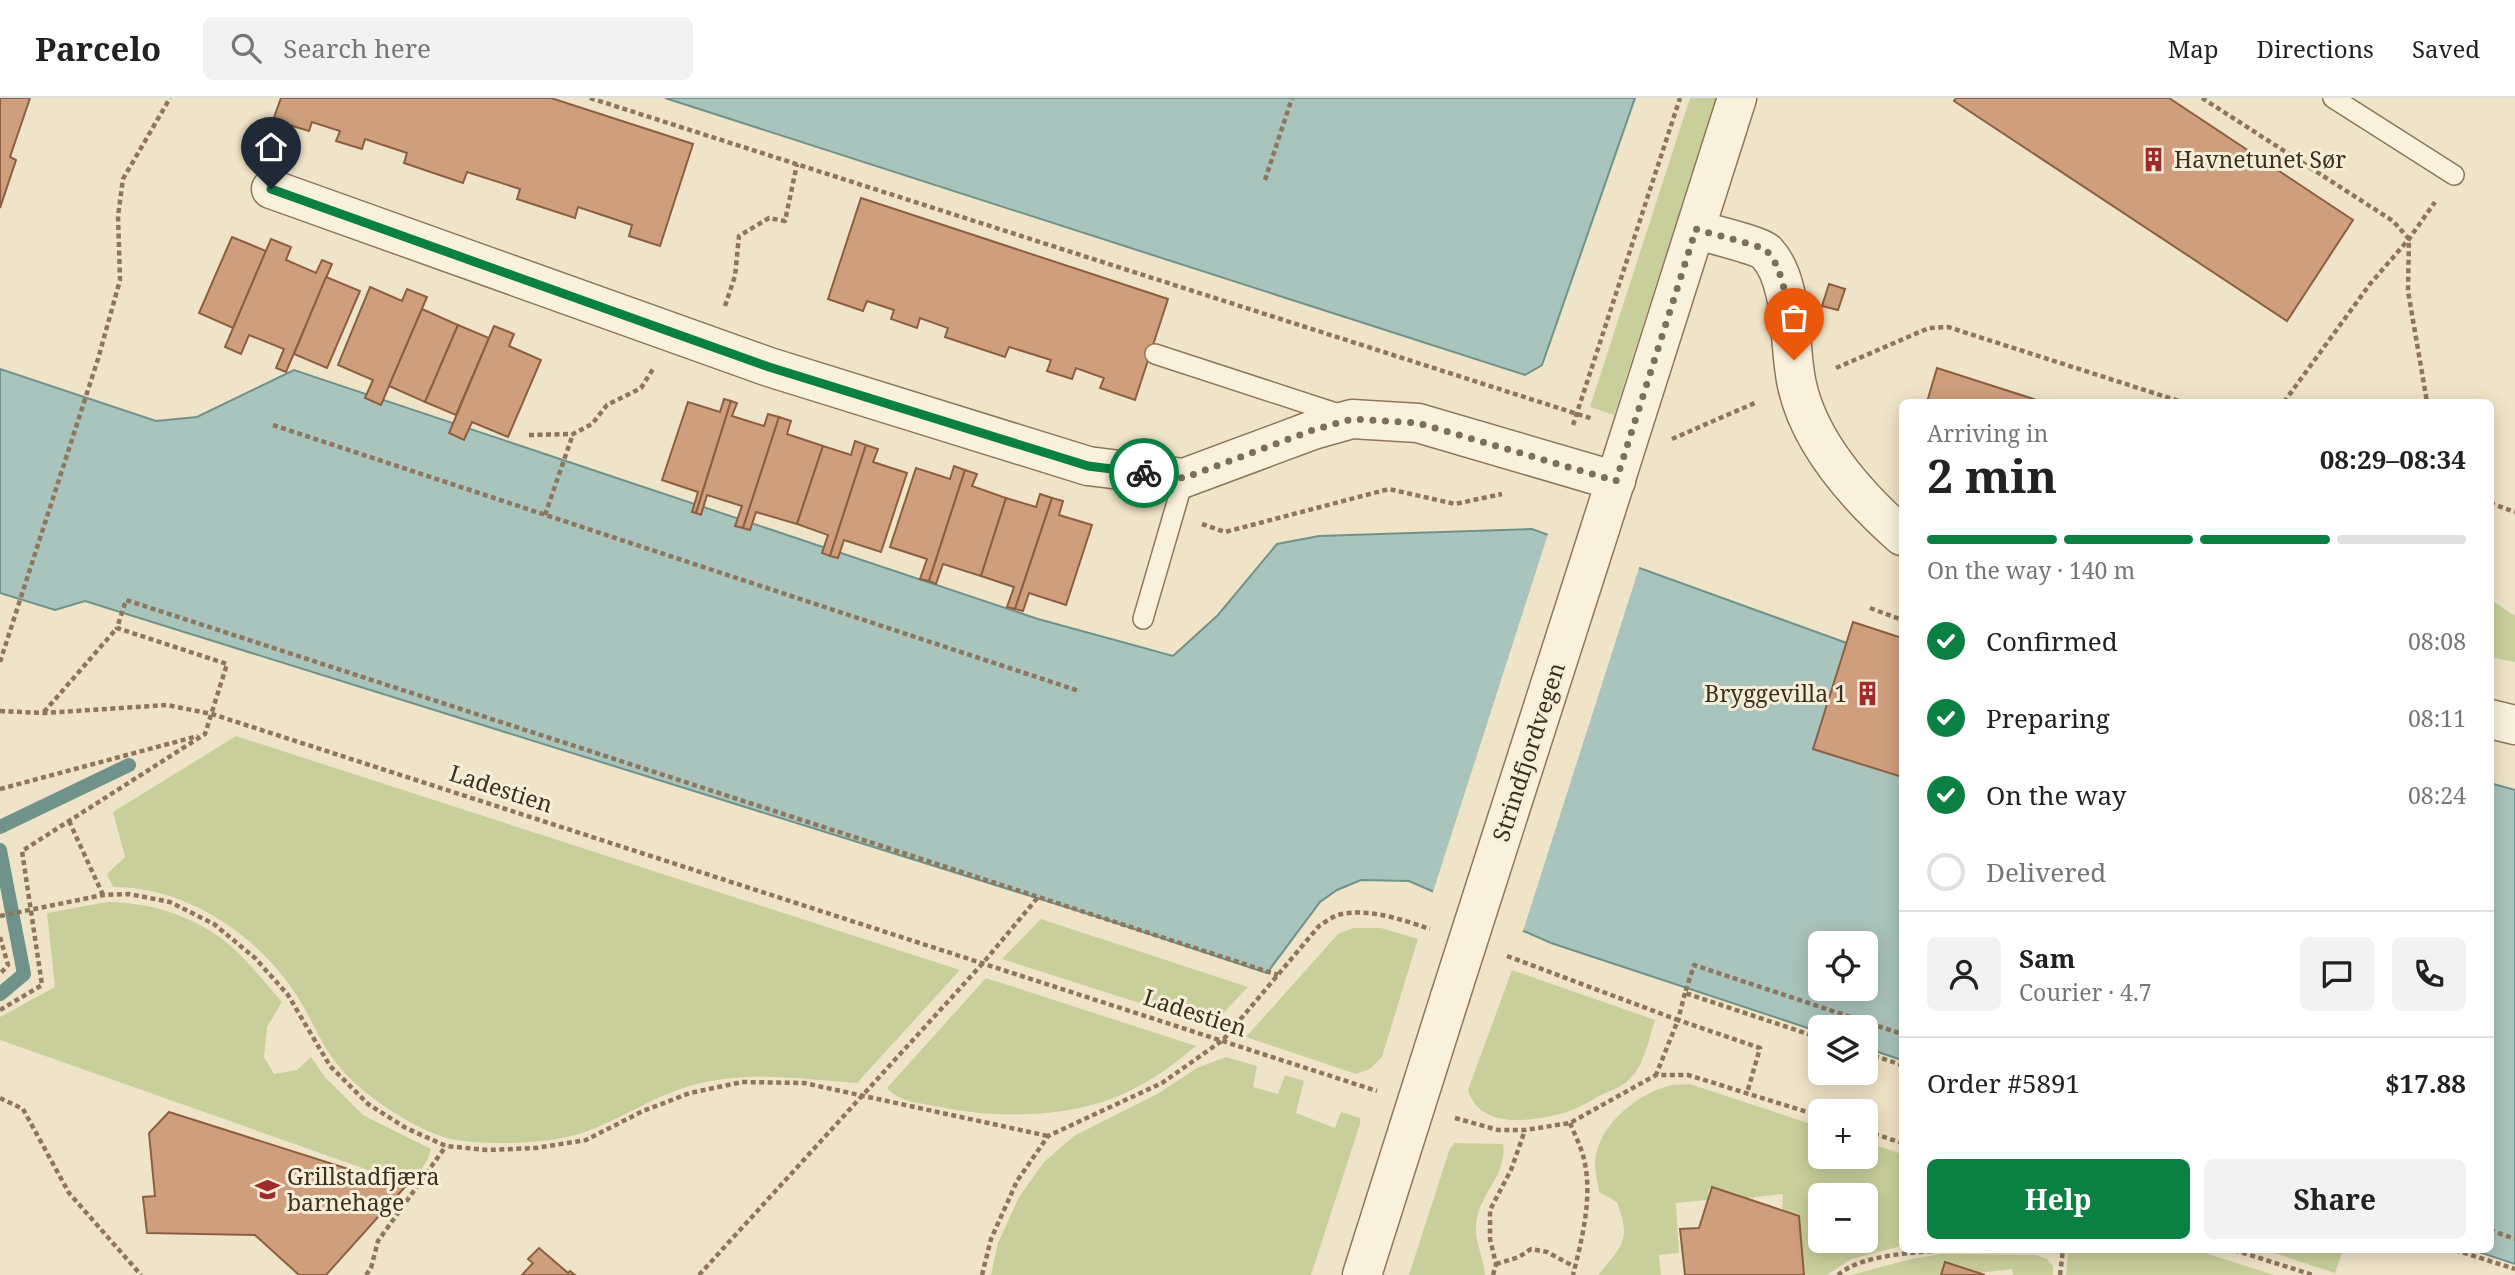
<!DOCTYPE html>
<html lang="en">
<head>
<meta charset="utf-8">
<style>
	:root { --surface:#fff; --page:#f2f2f2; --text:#222; --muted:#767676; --line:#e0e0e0; --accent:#0b8043 }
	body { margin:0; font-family:"Noto Serif",serif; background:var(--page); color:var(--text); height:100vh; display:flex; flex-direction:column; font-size:26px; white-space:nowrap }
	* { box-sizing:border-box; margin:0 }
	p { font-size:23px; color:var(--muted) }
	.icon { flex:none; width:38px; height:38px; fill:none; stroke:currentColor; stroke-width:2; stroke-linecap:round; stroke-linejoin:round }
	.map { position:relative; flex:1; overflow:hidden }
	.drawer { position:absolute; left:1899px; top:301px; width:595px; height:854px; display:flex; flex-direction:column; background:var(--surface); border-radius:10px; box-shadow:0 4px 18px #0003 }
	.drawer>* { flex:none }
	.tools { position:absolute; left:1808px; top:833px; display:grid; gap:14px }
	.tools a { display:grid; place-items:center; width:70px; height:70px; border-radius:10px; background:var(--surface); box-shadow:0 4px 18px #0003; font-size:35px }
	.pin { position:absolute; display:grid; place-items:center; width:60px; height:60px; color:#fff; margin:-72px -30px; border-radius:50% 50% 50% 0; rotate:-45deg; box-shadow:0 0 7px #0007 }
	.pin .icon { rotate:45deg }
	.courier { position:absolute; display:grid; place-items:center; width:70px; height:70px; margin:-35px; border:5px solid #0b8043; border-radius:50%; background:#fff; color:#222; box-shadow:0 2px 9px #0007 }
	.headline em { font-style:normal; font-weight:700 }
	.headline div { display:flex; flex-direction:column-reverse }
	.headline { display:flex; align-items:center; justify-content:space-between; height:119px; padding:0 28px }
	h1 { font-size:46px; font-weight:700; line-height:52px }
	.bar { display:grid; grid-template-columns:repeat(4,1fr); gap:10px 7px; align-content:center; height:84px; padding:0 28px }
	.bar i { height:9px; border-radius:5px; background:var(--line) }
	.bar .selected { background:var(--accent) }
	.bar p { grid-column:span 4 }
	.line { display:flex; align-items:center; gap:18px; padding:0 28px; border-top:2px solid var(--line) }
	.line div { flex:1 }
	.round { display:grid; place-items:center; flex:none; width:74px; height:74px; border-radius:10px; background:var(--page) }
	ol { padding:0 28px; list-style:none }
	li { display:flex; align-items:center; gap:21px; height:77px }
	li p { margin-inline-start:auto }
	li .icon { padding:7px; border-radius:50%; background:var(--accent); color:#fff; stroke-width:4 }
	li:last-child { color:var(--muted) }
	li i { width:38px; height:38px; border:4px solid var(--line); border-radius:50% }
	.button { display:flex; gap:14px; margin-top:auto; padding:14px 28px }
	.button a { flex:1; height:80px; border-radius:10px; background:var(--accent); color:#fff; font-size:28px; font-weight:700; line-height:80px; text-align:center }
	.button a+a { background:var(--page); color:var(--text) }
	header { display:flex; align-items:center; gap:42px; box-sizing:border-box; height:98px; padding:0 35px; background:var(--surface); border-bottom:2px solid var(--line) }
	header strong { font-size:33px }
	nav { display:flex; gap:38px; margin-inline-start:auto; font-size:24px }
	.search { width:490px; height:63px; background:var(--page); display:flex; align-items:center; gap:18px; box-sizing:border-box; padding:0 24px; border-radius:10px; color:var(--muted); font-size:26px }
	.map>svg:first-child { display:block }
</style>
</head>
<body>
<header>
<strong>Parcelo</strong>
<div class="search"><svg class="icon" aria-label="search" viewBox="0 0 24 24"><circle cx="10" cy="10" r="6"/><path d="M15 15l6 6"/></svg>Search here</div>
<nav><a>Map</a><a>Directions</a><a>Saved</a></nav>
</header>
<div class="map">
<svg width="2515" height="1177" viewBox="0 0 2515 1177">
	<rect width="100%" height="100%" fill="#f0e4c8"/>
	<g fill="#c9cf9b" fill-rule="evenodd">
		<polygon points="1690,0 1716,0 1614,317 1590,309"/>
		<polygon points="2490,501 2515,518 2515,564 2490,559"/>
		<path d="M236,638L960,872L857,985C798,981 748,972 689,988C652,999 618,1023 582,1035C550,1046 485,1048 451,1041C416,1033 359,995 337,966C321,946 311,920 297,898C258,837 187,789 113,789L107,776L125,759L113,714Z"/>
		<path d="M107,804C143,804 181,814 212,834C237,849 263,882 282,904L267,929L264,959L274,976L297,972L311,959L325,979L363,1017L431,1051C427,1066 419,1076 408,1086L0,942V919L55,889L47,815Z"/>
		<polygon points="1041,821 1248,889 1211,928 1002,861"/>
		<polygon points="1353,830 1381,830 1418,841 1382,959 1370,971 1356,976 1246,939 1338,836"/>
		<path d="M1512,872L1655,922C1648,943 1644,971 1625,985C1619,990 1609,993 1601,997C1590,1003 1579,1010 1567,1014C1535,1023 1480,1033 1468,992Z"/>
		<path d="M986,880L1196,948C1178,963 1160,977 1139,988C1083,1020 1002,1022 941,1009C922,1005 900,1005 887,990Z"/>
		<polygon points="1226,959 1257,968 1253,989 1278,996 1285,977 1304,983 1296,1015 1335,1030 1341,1014 1360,1020 1360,1026 1311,1177 991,1177 998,1145 1019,1099 1044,1064 1074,1038 1159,995 1197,970"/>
		<path d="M1690,986L1820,1029V1059H1866V1044L1902,1056V1148L1851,1161L1827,1177H1802L1782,1114L1783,1096L1740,1101L1709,1090L1707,1102L1676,1105L1679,1155L1659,1157L1661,1177H1598C1623,1147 1631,1142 1617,1104L1599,1094C1598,1084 1594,1071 1595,1062C1599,1027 1636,997 1668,988C1675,986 1683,987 1690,986ZM1820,1097H1866V1143H1820Z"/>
		<path d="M1455,1045L1503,1046C1508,1077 1477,1098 1476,1128C1475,1144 1484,1161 1485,1177H1409L1450,1050Z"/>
		<polygon points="2068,1152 2196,1152 2274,1177 2066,1177"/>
		<polygon points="2265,1152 2343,1152 2335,1175"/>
		<polygon points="1942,1156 2036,1157 2047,1161 2053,1168 2053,1177 2013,1177 2012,1171 1979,1175 1946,1166 1941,1177 1851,1177 1911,1161"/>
	</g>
	<g fill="#a9c4bc" stroke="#6f938a" stroke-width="2" fill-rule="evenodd">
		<polygon points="665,0 1635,0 1542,267 1525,277"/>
		<path d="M0,271L156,323L197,319L294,272L1038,521L1173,558L1218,517L1277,446L1319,438L1532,431L1902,565V962L1866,950V929H1820V934L1551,845L1409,783L1361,782L1337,792L1320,804L1267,875L1101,820L85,503L55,512L0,495ZM1820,845H1866V891H1820Z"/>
		<polygon points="2490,685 2515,692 2515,1166 2473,1152 2490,1152"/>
	</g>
	<polygon fill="#f0e4c8" points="1549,433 1640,467 1522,836 1432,797"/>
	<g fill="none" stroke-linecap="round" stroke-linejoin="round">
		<g stroke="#6f938a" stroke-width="14">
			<polyline points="0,729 129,667"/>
			<polyline points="0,752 24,876 0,896"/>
		</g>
	</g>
	<g fill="#cf9f7d" stroke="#8d5f41" stroke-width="2">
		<polygon points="0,0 30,0 10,59 16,62 0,110"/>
		<polygon points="281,0 551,0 693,46 660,148 629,138 632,127 578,109 575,120 517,101 520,91 467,74 463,85 404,65 407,55 365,41 362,51 336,43 340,33 312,24 309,33 273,22"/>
		<polygon points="1956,0 2169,0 2353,122 2287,223 1954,3"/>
		<polygon points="861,100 1168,201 1135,302 1100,290 1104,280 1076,270 1072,281 1047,273 1051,262 1009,249 1005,259 945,239 948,230 920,220 917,230 891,221 894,212 867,203 863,213 828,201"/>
		<polygon points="232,139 266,153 233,230 199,215"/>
		<polygon points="271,141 291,149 286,162 316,175 322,162 332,166 286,274 276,270 284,251 249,237 241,256 225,249"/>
		<polygon points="326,179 360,193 327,270 294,256"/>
		<polygon points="1829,186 1845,191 1838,212 1822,208"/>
		<polygon points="370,189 402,203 407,191 427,199 381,307 365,300 373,282 338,267"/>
		<polygon points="422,211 458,227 425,304 389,288"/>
		<polygon points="458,227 489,240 456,317 425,304"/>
		<polygon points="494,228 514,236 509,248 541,262 508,339 472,324 464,342 449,335"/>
		<polygon points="1937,270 2043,304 1927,304"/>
		<polygon points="724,301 731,303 696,415 692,414 698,394 662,382 688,304 720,314"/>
		<polygon points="731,303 737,305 732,318 764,328 768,316 779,319 743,430 735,428 742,408 707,397 701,417 696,415"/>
		<polygon points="779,319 791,323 787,336 823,348 797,426 756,414 750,432 743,430"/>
		<polygon points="855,343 866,347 830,458 822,455 828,437 797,426 823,348 851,357"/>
		<polygon points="866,347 878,351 873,364 907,375 881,454 844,442 838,460 830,458"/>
		<polygon points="954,368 965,372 929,483 920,481 927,461 890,449 916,370 950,381"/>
		<polygon points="965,372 977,376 972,388 1006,400 981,478 943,466 936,486 929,483"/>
		<polygon points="1040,396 1052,400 1015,511 1007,509 1014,489 981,478 1006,400 1036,409"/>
		<polygon points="1052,400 1063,403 1059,417 1092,427 1066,507 1029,495 1023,513 1015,511"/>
		<polygon points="1853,524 1902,540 1902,679 1813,651"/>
		<polygon points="169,1014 405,1089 326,1177 299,1177 255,1137 147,1135 143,1099 155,1098 149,1035"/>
		<polygon points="1712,1089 1799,1118 1804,1177 1685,1177 1680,1131 1699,1130"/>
		<polygon points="539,1150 568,1175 570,1173 575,1177 522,1177 533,1165 528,1161"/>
		<polygon points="1945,1164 1985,1177 1941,1177"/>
	</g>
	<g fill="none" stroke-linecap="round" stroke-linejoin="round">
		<defs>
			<g id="service">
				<polyline points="2333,0 2454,77"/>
				<polyline points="1155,256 1345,318"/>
				<polyline points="1143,521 1184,380"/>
			</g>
			<g id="minor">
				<polyline points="271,91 769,269 1088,368 1184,380 1313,332 1352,321 1418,325 1616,383"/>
				<path d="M1696,132C1708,135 1761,148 1766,154C1795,184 1788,248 1797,287C1810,347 1858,399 1902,438"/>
				<polyline points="1600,431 1737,0"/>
				<polyline points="2490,621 2515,627"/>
				<polyline points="1362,1177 1450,899"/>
			</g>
		</defs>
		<use href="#service" stroke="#8d765c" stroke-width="22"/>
		<use href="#minor" stroke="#8d765c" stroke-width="41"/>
		<g stroke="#8d765c" stroke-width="4.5" stroke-dasharray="5 3.5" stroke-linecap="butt">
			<polyline points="590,0 1593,321"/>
			<polyline points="2202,0 2393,123 2409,141 2408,193 2427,304"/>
			<polyline points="1265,82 1292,0"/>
			<polyline points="725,208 735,178 739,138 769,120 785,123 797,66"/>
			<polyline points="1836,270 1929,230 1948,229 2182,304"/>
			<polyline points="2284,304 2370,186 2409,141 2435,104"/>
			<polyline points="273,327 1079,593"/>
			<polyline points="1573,327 1680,0"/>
			<polyline points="529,337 573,336 592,326 607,307 641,290 653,271"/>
			<polyline points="1672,341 1757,304"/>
			<polyline points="2490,405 2515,414"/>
			<polyline points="545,417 573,336"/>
			<polyline points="1202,426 1225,434 1389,391 1455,406 1502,396"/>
			<polyline points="1870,510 1902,522"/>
			<polyline points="0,564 98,261 120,182 118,118 123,81 170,0"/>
			<polyline points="0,613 44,615 167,607 212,616 1377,993"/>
			<polyline points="44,614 117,530"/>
			<polyline points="0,691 198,638"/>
			<polyline points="69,723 103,797"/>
			<polyline points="0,818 103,797 129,796 170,804 214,826 255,860 288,897 330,968 368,1006 406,1030 446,1048 487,1052 536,1050 586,1042 643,1013 690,995 742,984 804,985 1048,1038"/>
			<polyline points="0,839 8,867 0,876"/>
			<polyline points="1507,858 1678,922 1656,977"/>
			<polyline points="1685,895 1678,922 1760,950 1747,995"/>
			<polyline points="0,912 42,887 22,753 205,636 227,566 117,530 126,502 1278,877"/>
			<polyline points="1820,940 1685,895 1694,867 1902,936"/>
			<polyline points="1866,955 1902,967"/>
			<polyline points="0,1000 23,1011 69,1095 141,1177"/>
			<polyline points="1455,1020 1498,1032 1525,1032 1570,1025 1656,977 1688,977 1820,1018"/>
			<path d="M1570,1025C1575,1037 1581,1049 1584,1061C1593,1099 1582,1141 1573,1177"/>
			<polyline points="1866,1033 1902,1045"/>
			<polyline points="2490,1132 2515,1141"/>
			<polyline points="2234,1152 2313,1177"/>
			<polyline points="2455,1152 2515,1171"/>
			<polyline points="1496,1166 1519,1159 1531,1151 1547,1154 1575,1169"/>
			<polyline points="366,1177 371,1170 378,1143 446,1048"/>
			<polyline points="699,1177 983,865 1039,798"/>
			<path d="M982,1177L991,1141L1017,1083L1048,1038L1162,985L1223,942L1319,828C1325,824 1332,819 1338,817C1367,809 1403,822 1430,831"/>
			<polyline points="1493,1177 1496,1166 1490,1141 1490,1112 1511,1072 1525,1032"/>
			<path d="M1838,1177C1862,1156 1914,1155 1945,1152"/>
			<polyline points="2060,1177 2063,1152"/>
		</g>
		<use href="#service" stroke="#faf1dc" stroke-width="19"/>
		<use href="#minor" stroke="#faf1dc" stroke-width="38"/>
		<defs>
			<polyline id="minor-bridge" points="1450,899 1600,431"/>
		</defs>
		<use href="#minor-bridge" stroke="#8d765c" stroke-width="41" stroke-linecap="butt"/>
		<use href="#minor-bridge" stroke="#faf1dc" stroke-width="38"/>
	</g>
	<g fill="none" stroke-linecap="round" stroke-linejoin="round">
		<path stroke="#7c6e5b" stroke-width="7" stroke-dasharray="0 12.6" d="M1144,375L1184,380L1313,332L1352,321L1418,325L1616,383L1696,131C1707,135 1759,147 1765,152C1787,167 1791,237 1794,262"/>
		<polyline stroke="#0b8043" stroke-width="9" points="271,91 769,269 1088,368 1144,375"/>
	</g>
	<defs>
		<symbol id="building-bare" viewBox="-9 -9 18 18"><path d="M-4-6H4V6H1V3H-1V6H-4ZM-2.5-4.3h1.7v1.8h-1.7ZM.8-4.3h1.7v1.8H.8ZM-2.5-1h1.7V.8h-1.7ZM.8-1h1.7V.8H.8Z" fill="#9e2a2b" stroke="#f7eed8" stroke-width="2.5" paint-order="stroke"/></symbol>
		<symbol id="school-bare" viewBox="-9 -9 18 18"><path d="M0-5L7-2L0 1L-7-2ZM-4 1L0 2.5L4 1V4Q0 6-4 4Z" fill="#9e2a2b" stroke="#f7eed8" stroke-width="2.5" paint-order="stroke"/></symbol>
	</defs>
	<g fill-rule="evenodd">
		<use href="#building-bare" x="2136" y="44" width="35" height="35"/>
		<use href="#building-bare" x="1850" y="578" width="35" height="35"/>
		<use href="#school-bare" x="250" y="1074" width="35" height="35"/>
	</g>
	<g text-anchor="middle" stroke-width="6" stroke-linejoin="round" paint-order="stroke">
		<g font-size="23" fill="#3d2e20" stroke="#f7eed8" text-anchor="start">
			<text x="2174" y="70">Havnetunet Sør</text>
			<text x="1847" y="604" text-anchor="end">Bryggevilla 1</text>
			<text x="287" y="1087">Grillstadfjæra<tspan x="287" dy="26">barnehage</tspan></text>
		</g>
		<g font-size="23" fill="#3d2e20" stroke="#f7eed8">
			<text transform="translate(1529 654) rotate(-72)" y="8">Strindfjordvegen</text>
			<text transform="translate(501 691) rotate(18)" y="8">Ladestien</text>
			<text transform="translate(1195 915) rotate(18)" y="8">Ladestien</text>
		</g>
	</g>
</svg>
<div class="tools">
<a><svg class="icon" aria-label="locate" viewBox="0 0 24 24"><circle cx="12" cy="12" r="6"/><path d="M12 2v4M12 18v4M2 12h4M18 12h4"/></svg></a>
<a><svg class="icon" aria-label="layers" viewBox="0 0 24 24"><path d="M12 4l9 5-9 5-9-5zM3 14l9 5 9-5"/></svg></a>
<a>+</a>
<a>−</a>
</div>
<div class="pin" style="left:1794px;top:262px;background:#ea580c"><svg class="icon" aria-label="bag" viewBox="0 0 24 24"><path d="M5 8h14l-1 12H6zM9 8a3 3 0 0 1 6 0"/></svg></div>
<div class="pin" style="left:271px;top:91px;background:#1f2937"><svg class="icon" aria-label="home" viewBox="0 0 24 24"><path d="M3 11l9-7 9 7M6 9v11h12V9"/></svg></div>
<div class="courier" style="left:1144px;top:375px"><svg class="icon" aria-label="bike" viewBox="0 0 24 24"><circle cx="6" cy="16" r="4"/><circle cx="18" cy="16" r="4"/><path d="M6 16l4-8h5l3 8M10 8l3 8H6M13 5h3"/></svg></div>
<section class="drawer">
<div class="headline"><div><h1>2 min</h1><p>Arriving in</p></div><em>08:29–08:34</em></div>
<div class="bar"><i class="selected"></i><i class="selected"></i><i class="selected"></i><i></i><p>On the way · 140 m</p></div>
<ol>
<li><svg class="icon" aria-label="check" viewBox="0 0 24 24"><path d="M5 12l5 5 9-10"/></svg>Confirmed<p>08:08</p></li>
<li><svg class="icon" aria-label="check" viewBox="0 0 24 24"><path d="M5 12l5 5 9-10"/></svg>Preparing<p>08:11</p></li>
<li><svg class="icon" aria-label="check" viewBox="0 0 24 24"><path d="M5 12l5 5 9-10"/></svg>On the way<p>08:24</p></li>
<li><i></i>Delivered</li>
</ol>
<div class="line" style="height:126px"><a class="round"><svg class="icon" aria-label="person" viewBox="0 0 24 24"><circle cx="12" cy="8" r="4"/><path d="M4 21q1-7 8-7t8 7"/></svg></a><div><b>Sam</b><p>Courier · 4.7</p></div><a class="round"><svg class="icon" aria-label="chat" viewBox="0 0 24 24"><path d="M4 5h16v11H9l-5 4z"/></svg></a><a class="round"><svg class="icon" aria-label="phone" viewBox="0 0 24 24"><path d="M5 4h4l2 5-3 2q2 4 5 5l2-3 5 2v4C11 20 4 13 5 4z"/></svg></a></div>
<div class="line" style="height:91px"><div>Order #5891</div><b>$17.88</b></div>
<div class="button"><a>Help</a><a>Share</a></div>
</section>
</div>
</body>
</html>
